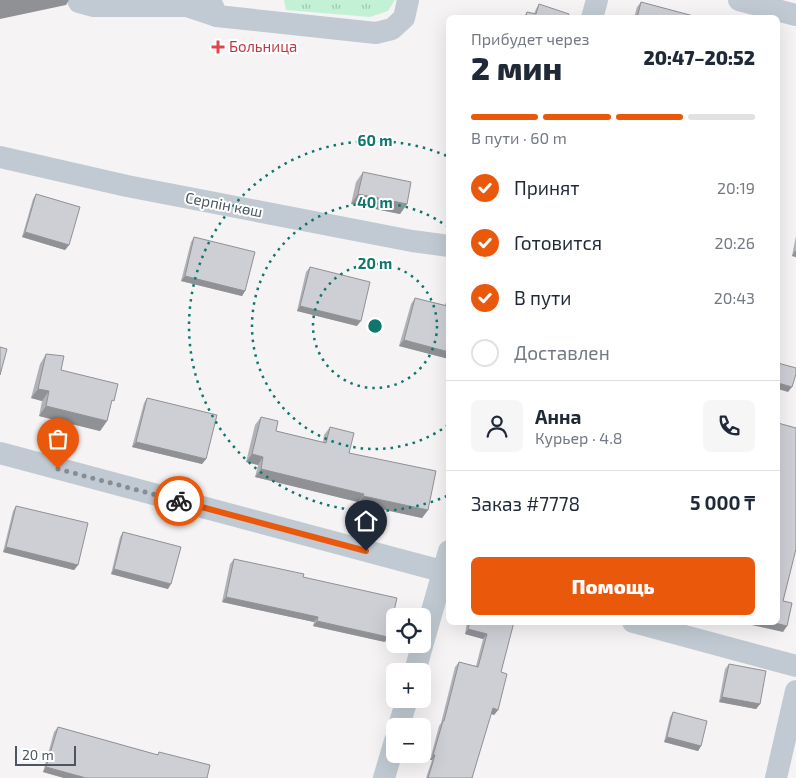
<!DOCTYPE html>
<html lang="ru">
<head>
<meta charset="utf-8">
<style>
	:root { --surface:#fff; --page:#f6f6f7; --text:#1f2937; --muted:#747a83; --line:#e0e1e3; --accent:#ea580c }
	body { margin:0; font-family:"Exo 2",sans-serif; background:var(--page); color:var(--text); height:100vh; display:flex; flex-direction:column; font-size:19px; white-space:nowrap }
	* { box-sizing:border-box; margin:0 }
	p { font-size:16px; color:var(--muted) }
	.icon { flex:none; width:28px; height:28px; fill:none; stroke:currentColor; stroke-width:2; stroke-linecap:round; stroke-linejoin:round }
	.map { position:relative; flex:1; overflow:hidden }
	.sheet { position:absolute; left:446px; top:15px; width:334px; height:610px; display:flex; flex-direction:column; background:var(--surface); border-radius:8px; box-shadow:0 5px 20px #0002 }
	.sheet>* { flex:none }
	.controls { position:absolute; left:386px; top:608px; display:grid; gap:10px }
	.controls a { display:grid; place-items:center; width:45px; height:45px; border-radius:8px; background:var(--surface); box-shadow:0 5px 20px #0002; font-size:25px }
	.scale { position:absolute; left:15px; bottom:12px; width:61px; box-sizing:border-box; padding-left:5px; border:2px solid #4a5661; border-top:0; font-size:14px; line-height:18px; white-space:nowrap; color:#4a5661; -webkit-text-stroke:4px #fff; paint-order:stroke }
	.pin { position:absolute; display:grid; place-items:center; width:42px; height:42px; color:#fff; margin:-51px -21px; border-radius:50% 50% 50% 0; rotate:-45deg; box-shadow:0 0 5px #0007 }
	.pin .icon { rotate:45deg }
	.courier { position:absolute; display:grid; place-items:center; width:50px; height:50px; margin:-25px; border:4px solid #ea580c; border-radius:50%; background:#fff; color:#222; box-shadow:0 1px 6px #0007 }
	.headline em { font-style:normal; font-weight:800 }
	.headline div { display:flex; flex-direction:column-reverse }
	.headline { display:flex; align-items:center; justify-content:space-between; height:85px; padding:0 25px }
	h1 { font-size:32px; font-weight:800; line-height:38px }
	.bar { display:grid; grid-template-columns:repeat(4,1fr); gap:8px 5px; align-content:center; height:60px; padding:0 25px }
	.bar i { height:6px; border-radius:4px; background:var(--line) }
	.bar .selected { background:var(--accent) }
	.bar p { grid-column:span 4 }
	.line { display:flex; align-items:center; gap:12px; padding:0 25px; border-top:1px solid var(--line) }
	.line div { flex:1 }
	.round { display:grid; place-items:center; flex:none; width:52px; height:52px; border-radius:8px; background:var(--page) }
	ol { padding:0 25px; list-style:none }
	li { display:flex; align-items:center; gap:15px; height:55px }
	li p { margin-inline-start:auto }
	li .icon { padding:5px; border-radius:50%; background:var(--accent); color:#fff; stroke-width:4 }
	li:last-child { color:var(--muted) }
	li i { width:28px; height:28px; border:2px solid var(--line); border-radius:50% }
	.cta { display:flex; gap:10px; margin-top:auto; padding:10px 25px }
	.cta a { flex:1; height:58px; border-radius:8px; background:var(--accent); color:#fff; font-size:20px; font-weight:800; line-height:58px; text-align:center }
	.map>svg:first-child { display:block }
</style>
</head>
<body>
<div class="map">
<svg width="796" height="778" viewBox="0 0 796 778">
	<defs>
		<pattern id="park-tufts" width="24" height="20" patternUnits="userSpaceOnUse" patternTransform="scale(1.25)"><rect width="24" height="20" fill="#c3f1d5"/><path d="M3 7l-1-3M5 7V3M7 7l1-3M15 17l-1-3M17 17v-4M19 17l1-3" fill="none" stroke="#a0c6b0"/></pattern>
	</defs>
	<rect width="100%" height="100%" fill="#f5f3f3"/>
	<polygon fill="url(#park-tufts)" points="284,0 395,0 388,11 370,17 286,10"/>
	<g fill="none" stroke-linecap="round" stroke-linejoin="round">
		<g stroke="#c1cad2" stroke-width="22">
			<polyline points="78,0 79,2 94,6 187,6 217,16"/>
			<polyline points="210,0 217,16 376,33 392,29 404,18 408,0"/>
			<polyline points="739,0 796,15"/>
			<polyline points="592,18 597,0"/>
			<polyline points="0,157 127,186 412,241 449,246"/>
			<polyline points="0,453 449,573"/>
			<polyline points="633,622 796,666"/>
			<polyline points="415,671 449,551"/>
			<polyline points="399,726 407,699"/>
			<polyline points="384,778 395,741"/>
			<polyline points="776,778 796,691"/>
		</g>
	</g>
	<g fill="#b0b2b7">
		<polygon points="641,2 701,18 634,18 637,7"/>
		<polygon points="539,4 568,18 523,18 527,12 534,14 536,9"/>
		<polygon points="363,172 407,204 400,214 351,204 356,182"/>
		<polygon points="36,194 69,245 65,250 22,237 33,199"/>
		<polygon points="796,236 796,257 792,256"/>
		<polygon points="194,237 245,291 242,296 181,281 191,242"/>
		<polygon points="310,267 357,326 297,311 306,272"/>
		<polygon points="449,293 449,359 399,346 411,304 415,298 445,305"/>
		<polygon points="46,354 61,370 111,405 107,421 100,431 39,416 42,401 31,398 40,364"/>
		<polygon points="147,398 206,459 202,464 132,447 144,403"/>
		<polygon points="261,417 276,431 323,442 324,435 330,427 349,453 428,510 422,518 358,504 358,502 255,477 258,465 246,462 255,425"/>
		<polygon points="16,506 78,565 74,570 3,552 13,511"/>
		<polygon points="123,532 168,589 111,574 120,537"/>
		<polygon points="234,559 303,577 385,642 313,626 314,622 222,602 230,564"/>
		<polygon points="467,622 514,622 501,672 498,710 494,715 491,714 472,778 426,778 432,760 430,760 439,726 441,723 455,667 459,662 476,666 483,639 465,634"/>
		<polygon points="729,664 760,704 756,709 719,702 725,669"/>
		<polygon points="673,712 701,746 698,751 664,742 670,717"/>
		<polygon points="58,727 157,755 159,752 207,778 64,778 43,772 54,732"/>
	</g>
	<g fill="#909195">
		<polygon points="0,0 69,0 66,5 0,19"/>
		<polygon points="358,194 407,204 400,214 351,204"/>
		<polygon points="25,232 69,245 65,250 22,237"/>
		<polygon points="795,251 796,251 796,257 792,256"/>
		<polygon points="185,276 245,291 242,296 181,281"/>
		<polygon points="300,306 361,321 357,326 297,311"/>
		<polygon points="404,340 449,352 449,359 399,346"/>
		<polygon points="778,383 792,387 788,392 778,389"/>
		<polygon points="38,389 49,391 42,401 31,398"/>
		<polygon points="46,406 107,421 100,431 39,416"/>
		<polygon points="136,442 206,459 202,464 132,447"/>
		<polygon points="252,454 263,457 258,465 246,462"/>
		<polygon points="261,469 364,494 358,502 255,477"/>
		<polygon points="363,496 428,510 422,518 358,504"/>
		<polygon points="6,547 78,565 74,570 3,552"/>
		<polygon points="114,569 171,584 168,589 111,574"/>
		<polygon points="226,597 318,617 314,622 222,602"/>
		<polygon points="317,621 388,637 385,642 313,626"/>
		<polygon points="748,622 771,622 787,626 783,632 747,624"/>
		<polygon points="468,629 487,634 483,639 465,634"/>
		<polygon points="722,697 760,704 756,709 719,702"/>
		<polygon points="493,708 498,710 494,715 489,713"/>
		<polygon points="667,737 701,746 698,751 664,742"/>
		<polygon points="433,755 435,755 432,760 430,760"/>
		<polygon points="46,767 86,778 64,778 43,772"/>
	</g>
	<g fill="#cdcfd5" stroke="#909195">
		<polygon points="641,2 701,18 637,18"/>
		<polygon points="539,4 569,14 568,18 525,18 527,12 536,14"/>
		<polygon points="363,172 411,182 407,204 358,194"/>
		<polygon points="36,194 80,207 69,245 25,232"/>
		<polygon points="194,237 255,252 245,291 185,276"/>
		<polygon points="310,267 370,282 361,321 300,306"/>
		<polygon points="415,298 447,306 449,301 449,352 404,340"/>
		<polygon points="0,347 7,349 0,375"/>
		<polygon points="46,354 64,356 61,370 118,384 114,401 112,400 107,421 46,406 49,391 38,389"/>
		<polygon points="778,363 796,368 796,374 792,387 778,383"/>
		<polygon points="147,398 217,415 206,459 136,442"/>
		<polygon points="261,417 278,421 276,431 326,443 330,427 354,433 349,453 436,471 428,510 363,496 364,494 261,469 263,457 252,454"/>
		<polygon points="778,423 796,428 796,549 783,601 792,603 787,626 771,622 778,622"/>
		<polygon points="16,506 88,523 78,565 6,547"/>
		<polygon points="123,532 181,547 171,584 114,569"/>
		<polygon points="234,559 304,574 303,577 397,598 388,637 317,621 318,617 226,597"/>
		<polygon points="470,622 514,622 501,672 507,674 498,710 493,708 472,778 428,778 435,755 433,755 443,721 444,721 459,662 478,667 487,634 468,629"/>
		<polygon points="729,664 766,671 760,704 722,697"/>
		<polygon points="673,712 707,721 701,746 667,737"/>
		<polygon points="58,727 158,755 159,752 210,765 207,778 86,778 46,767"/>
	</g>
	<g fill="none" stroke-linecap="round" stroke-linejoin="round">
		<polyline stroke="#868d94" stroke-width="5" stroke-dasharray="0 9" points="58,469 179,501"/>
		<polyline stroke="#ea580c" stroke-width="6" points="179,501 366,551"/>
	</g>
	<g fill="none" stroke="#0f766e" stroke-width="2.5" stroke-dasharray="2.5 5">
		<circle cx="375" cy="326" r="62"/>
		<path d="M448 425A123 123 0 1 1 448 227"/>
		<path d="M447 496A185 185 0 1 1 447 156"/>
	</g>
	<path fill="#e0444e" stroke="#fff" stroke-width="2" d="M215.5 39.5h5v5h5v5h-5v5h-5v-5h-5v-5h5z"/>
	<g text-anchor="middle" stroke-width="4" stroke-linejoin="round" paint-order="stroke">
		<g font-size="15" fill="#be3a42" stroke="#fff" text-anchor="start">
			<text x="229" y="52">Больница</text>
		</g>
		<g font-size="15" fill="#4a5661" stroke="#fff">
			<text transform="translate(224 205) rotate(11)" y="5">Серпін көш</text>
		</g>
	</g>
	<circle cx="375" cy="326" r="8" fill="#0f766e" stroke="#fff" stroke-width="2.5"/>
	<g font-size="15" text-anchor="middle" font-weight="bold" fill="#0f766e" stroke="#fff" stroke-width="4" stroke-linejoin="round" paint-order="stroke">
		<text x="375" y="146">60 m</text>
		<text x="375" y="208">40 m</text>
		<text x="375" y="269">20 m</text>
	</g>
</svg>
<div class="controls">
<a><svg class="icon" aria-label="locate" viewBox="0 0 24 24"><circle cx="12" cy="12" r="6"/><path d="M12 2v4M12 18v4M2 12h4M18 12h4"/></svg></a>
<a>+</a>
<a>−</a>
</div>
<div class="scale">20 m</div>
<div class="pin" style="left:58px;top:469px;background:#ea580c"><svg class="icon" aria-label="bag" viewBox="0 0 24 24"><path d="M5 8h14l-1 12H6zM9 8a3 3 0 0 1 6 0"/></svg></div>
<div class="pin" style="left:366px;top:551px;background:#1f2937"><svg class="icon" aria-label="home" viewBox="0 0 24 24"><path d="M3 11l9-7 9 7M6 9v11h12V9"/></svg></div>
<div class="courier" style="left:179px;top:501px"><svg class="icon" aria-label="bike" viewBox="0 0 24 24"><circle cx="6" cy="16" r="4"/><circle cx="18" cy="16" r="4"/><path d="M6 16l4-8h5l3 8M10 8l3 8H6M13 5h3"/></svg></div>
<section class="sheet">
<div class="headline"><div><h1>2 мин</h1><p>Прибудет через</p></div><em>20:47–20:52</em></div>
<div class="bar"><i class="selected"></i><i class="selected"></i><i class="selected"></i><i></i><p>В пути · 60 m</p></div>
<ol>
<li><svg class="icon" aria-label="check" viewBox="0 0 24 24"><path d="M5 12l5 5 9-10"/></svg>Принят<p>20:19</p></li>
<li><svg class="icon" aria-label="check" viewBox="0 0 24 24"><path d="M5 12l5 5 9-10"/></svg>Готовится<p>20:26</p></li>
<li><svg class="icon" aria-label="check" viewBox="0 0 24 24"><path d="M5 12l5 5 9-10"/></svg>В пути<p>20:43</p></li>
<li><i></i>Доставлен</li>
</ol>
<div class="line" style="height:90px"><a class="round"><svg class="icon" aria-label="person" viewBox="0 0 24 24"><circle cx="12" cy="8" r="4"/><path d="M4 21q1-7 8-7t8 7"/></svg></a><div><b>Анна</b><p>Курьер · 4.8</p></div><a class="round"><svg class="icon" aria-label="phone" viewBox="0 0 24 24"><path d="M5 4h4l2 5-3 2q2 4 5 5l2-3 5 2v4C11 20 4 13 5 4z"/></svg></a></div>
<div class="line" style="height:65px"><div>Заказ #7778</div><b>5 000 ₸</b></div>
<div class="cta"><a>Помощь</a></div>
</section>
</div>
</body>
</html>
